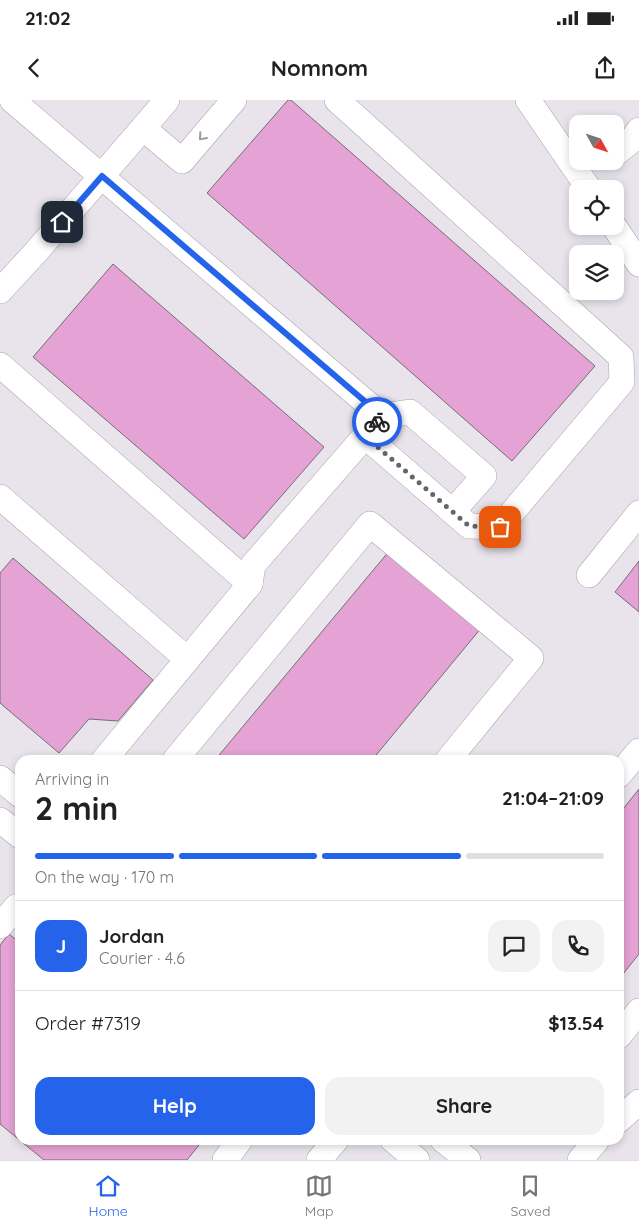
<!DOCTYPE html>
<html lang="en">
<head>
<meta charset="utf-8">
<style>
	:root { --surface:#fff; --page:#f2f2f2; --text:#222; --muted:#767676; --line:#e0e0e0; --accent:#2563eb }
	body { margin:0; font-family:Quicksand,sans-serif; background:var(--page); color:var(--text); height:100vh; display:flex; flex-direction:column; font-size:19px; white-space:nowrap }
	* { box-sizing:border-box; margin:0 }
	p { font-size:16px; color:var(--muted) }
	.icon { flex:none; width:28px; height:28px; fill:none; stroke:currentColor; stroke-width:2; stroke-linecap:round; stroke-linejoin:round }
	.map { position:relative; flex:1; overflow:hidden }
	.side { position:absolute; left:15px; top:655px; width:609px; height:390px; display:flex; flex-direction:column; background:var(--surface); border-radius:15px; box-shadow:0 2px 8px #0003 }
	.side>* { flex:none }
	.needle { width:32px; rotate:130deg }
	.buttons { position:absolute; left:569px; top:15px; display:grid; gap:10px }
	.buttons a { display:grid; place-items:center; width:55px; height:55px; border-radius:10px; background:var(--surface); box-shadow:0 2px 8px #0003; font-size:25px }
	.pin { position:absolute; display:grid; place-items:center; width:42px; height:42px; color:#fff; margin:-21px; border-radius:10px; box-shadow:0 2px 8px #0006 }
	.courier { position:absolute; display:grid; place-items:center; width:50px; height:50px; margin:-25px; border:4px solid #2563eb; border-radius:50%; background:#fff; color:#222; box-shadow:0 1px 6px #0007 }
	.head em { font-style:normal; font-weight:700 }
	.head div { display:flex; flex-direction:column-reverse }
	.head { display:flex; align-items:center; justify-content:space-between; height:85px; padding:0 20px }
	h1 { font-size:32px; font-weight:700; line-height:38px }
	.bar { display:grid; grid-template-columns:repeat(4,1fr); gap:8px 5px; align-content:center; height:60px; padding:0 20px }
	.bar i { height:6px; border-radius:4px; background:var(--line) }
	.bar .current { background:var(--accent) }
	.bar p { grid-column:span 4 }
	.line { display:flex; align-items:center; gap:12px; padding:0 20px; border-top:1px solid var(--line) }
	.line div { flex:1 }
	.round { display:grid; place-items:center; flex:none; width:52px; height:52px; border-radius:15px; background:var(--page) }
	.button { display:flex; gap:10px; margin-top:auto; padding:10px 20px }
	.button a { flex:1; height:58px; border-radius:15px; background:var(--accent); color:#fff; font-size:20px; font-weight:700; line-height:58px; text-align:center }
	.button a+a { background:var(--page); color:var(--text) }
	.status { display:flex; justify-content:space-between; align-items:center; height:35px; padding:0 25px; background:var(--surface); direction:ltr }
	.status svg { height:14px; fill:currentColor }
	header { display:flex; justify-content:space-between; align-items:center; height:65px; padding:0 20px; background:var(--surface); font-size:22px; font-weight:700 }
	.tabs { display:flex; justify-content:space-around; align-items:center; height:70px; border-top:1px solid var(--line); background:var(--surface); font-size:14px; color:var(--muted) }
	.tabs a { display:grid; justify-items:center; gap:2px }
	.tabs .current { color:var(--accent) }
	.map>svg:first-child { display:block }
</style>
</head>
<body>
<div class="status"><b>21:02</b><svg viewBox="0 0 49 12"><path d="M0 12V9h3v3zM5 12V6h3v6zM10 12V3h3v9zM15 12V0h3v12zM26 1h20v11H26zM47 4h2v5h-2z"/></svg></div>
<header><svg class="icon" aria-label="back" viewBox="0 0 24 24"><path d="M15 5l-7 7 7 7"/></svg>Nomnom<svg class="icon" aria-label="share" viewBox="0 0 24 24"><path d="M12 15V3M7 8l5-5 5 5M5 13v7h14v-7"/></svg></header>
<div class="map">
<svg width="639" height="1060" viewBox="0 0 639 1060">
	<rect width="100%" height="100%" fill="#e9e4ec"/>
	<g fill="#e5a2d4" stroke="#756e73">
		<polygon points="288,0 291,0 595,266 512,361 207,93"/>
		<polygon points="113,164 324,347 244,439 33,257"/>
		<polygon points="390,450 482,527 372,660 215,660"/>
		<polygon points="13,458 153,580 118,621 89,619 59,653 0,603 0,473"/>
		<polygon points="639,461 639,512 615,492"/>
		<polygon points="639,689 639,854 619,879 619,714"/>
		<polygon points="9,834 20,843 20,1040 203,1040 187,1060 44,1060 0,1024 0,845"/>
	</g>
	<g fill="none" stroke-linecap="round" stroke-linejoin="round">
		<defs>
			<g id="minor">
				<polyline points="12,0 382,316 365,336"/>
				<polyline points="528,0 589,89"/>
				<polyline points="143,28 182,61 234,0"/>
				<polyline points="615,54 631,41 639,30"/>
				<polyline points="614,126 639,164"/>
				<polyline points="0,191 36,152 167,0"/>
				<polyline points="0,265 250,484"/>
				<polyline points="382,316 410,312 484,376 453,411"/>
				<polyline points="0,397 187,559"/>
				<polyline points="589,475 639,413"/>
				<polyline points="104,660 250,484 253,465 365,336 469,426 500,427 622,282 621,257 337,0"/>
				<polyline points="175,660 370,424 531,558 448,660"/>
				<polyline points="619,675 639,651"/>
				<polyline points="0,678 20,695"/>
				<polyline points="0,720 20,736"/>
				<polyline points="0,826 16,807 20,806"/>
				<polyline points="619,936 639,911"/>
				<polyline points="619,1020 639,1002"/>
				<polyline points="393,1040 417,1060"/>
				<polyline points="443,1040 468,1060"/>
				<polyline points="225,1060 240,1040"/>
				<polyline points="319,1060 336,1040"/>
				<polyline points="580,1060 597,1040"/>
			</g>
		</defs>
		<use href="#minor" stroke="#a7a3ab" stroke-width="26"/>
		<use href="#minor" stroke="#fff" stroke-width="25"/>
	</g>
	<defs><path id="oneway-chevron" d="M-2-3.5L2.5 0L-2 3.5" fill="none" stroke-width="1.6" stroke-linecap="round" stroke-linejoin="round" transform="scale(1.25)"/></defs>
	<use stroke="#9c9b9c" href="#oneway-chevron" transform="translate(202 37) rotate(131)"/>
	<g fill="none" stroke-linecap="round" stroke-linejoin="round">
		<polyline stroke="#68656a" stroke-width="5" stroke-dasharray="0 9" points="377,322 365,336 469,426 500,427"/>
		<polyline stroke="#2563eb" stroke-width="6" points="62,122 102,76 382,316 377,322"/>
	</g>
</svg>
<div class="buttons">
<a><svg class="needle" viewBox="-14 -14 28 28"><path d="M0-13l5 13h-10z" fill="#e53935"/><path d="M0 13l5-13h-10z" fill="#767676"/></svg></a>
<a><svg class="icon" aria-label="locate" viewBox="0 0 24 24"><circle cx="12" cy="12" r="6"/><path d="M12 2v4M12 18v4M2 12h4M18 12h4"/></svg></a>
<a><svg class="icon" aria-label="layers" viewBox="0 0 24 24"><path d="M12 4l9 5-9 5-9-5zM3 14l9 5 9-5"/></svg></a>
</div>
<div class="pin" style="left:500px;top:427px;background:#ea580c"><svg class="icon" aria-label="bag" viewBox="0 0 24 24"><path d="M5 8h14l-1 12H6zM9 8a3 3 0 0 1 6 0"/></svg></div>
<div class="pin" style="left:62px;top:122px;background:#1f2937"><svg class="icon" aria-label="home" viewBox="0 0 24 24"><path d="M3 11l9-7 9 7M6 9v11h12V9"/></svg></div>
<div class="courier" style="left:377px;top:322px"><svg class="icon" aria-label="bike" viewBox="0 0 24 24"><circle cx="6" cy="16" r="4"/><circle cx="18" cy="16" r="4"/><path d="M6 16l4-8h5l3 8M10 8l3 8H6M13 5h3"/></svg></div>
<section class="side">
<div class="head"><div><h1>2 min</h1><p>Arriving in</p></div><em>21:04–21:09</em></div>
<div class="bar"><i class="current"></i><i class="current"></i><i class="current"></i><i></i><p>On the way · 170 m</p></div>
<div class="line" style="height:90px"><b class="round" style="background:var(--accent);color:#fff">J</b><div><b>Jordan</b><p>Courier · 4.6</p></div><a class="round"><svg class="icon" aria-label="chat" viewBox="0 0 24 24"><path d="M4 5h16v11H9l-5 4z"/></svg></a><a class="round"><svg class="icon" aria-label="phone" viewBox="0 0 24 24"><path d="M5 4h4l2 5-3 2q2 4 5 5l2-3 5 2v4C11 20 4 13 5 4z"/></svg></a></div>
<div class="line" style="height:65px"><div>Order #7319</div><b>$13.54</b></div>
<div class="button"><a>Help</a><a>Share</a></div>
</section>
</div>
<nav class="tabs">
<a class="current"><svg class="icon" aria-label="home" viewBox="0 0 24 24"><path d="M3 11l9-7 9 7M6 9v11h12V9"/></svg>Home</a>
<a><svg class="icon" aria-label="map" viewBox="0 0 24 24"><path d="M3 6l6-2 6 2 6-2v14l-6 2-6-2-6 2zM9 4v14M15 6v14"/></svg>Map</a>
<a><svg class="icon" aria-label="saved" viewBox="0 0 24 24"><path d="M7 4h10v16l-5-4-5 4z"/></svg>Saved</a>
</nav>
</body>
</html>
